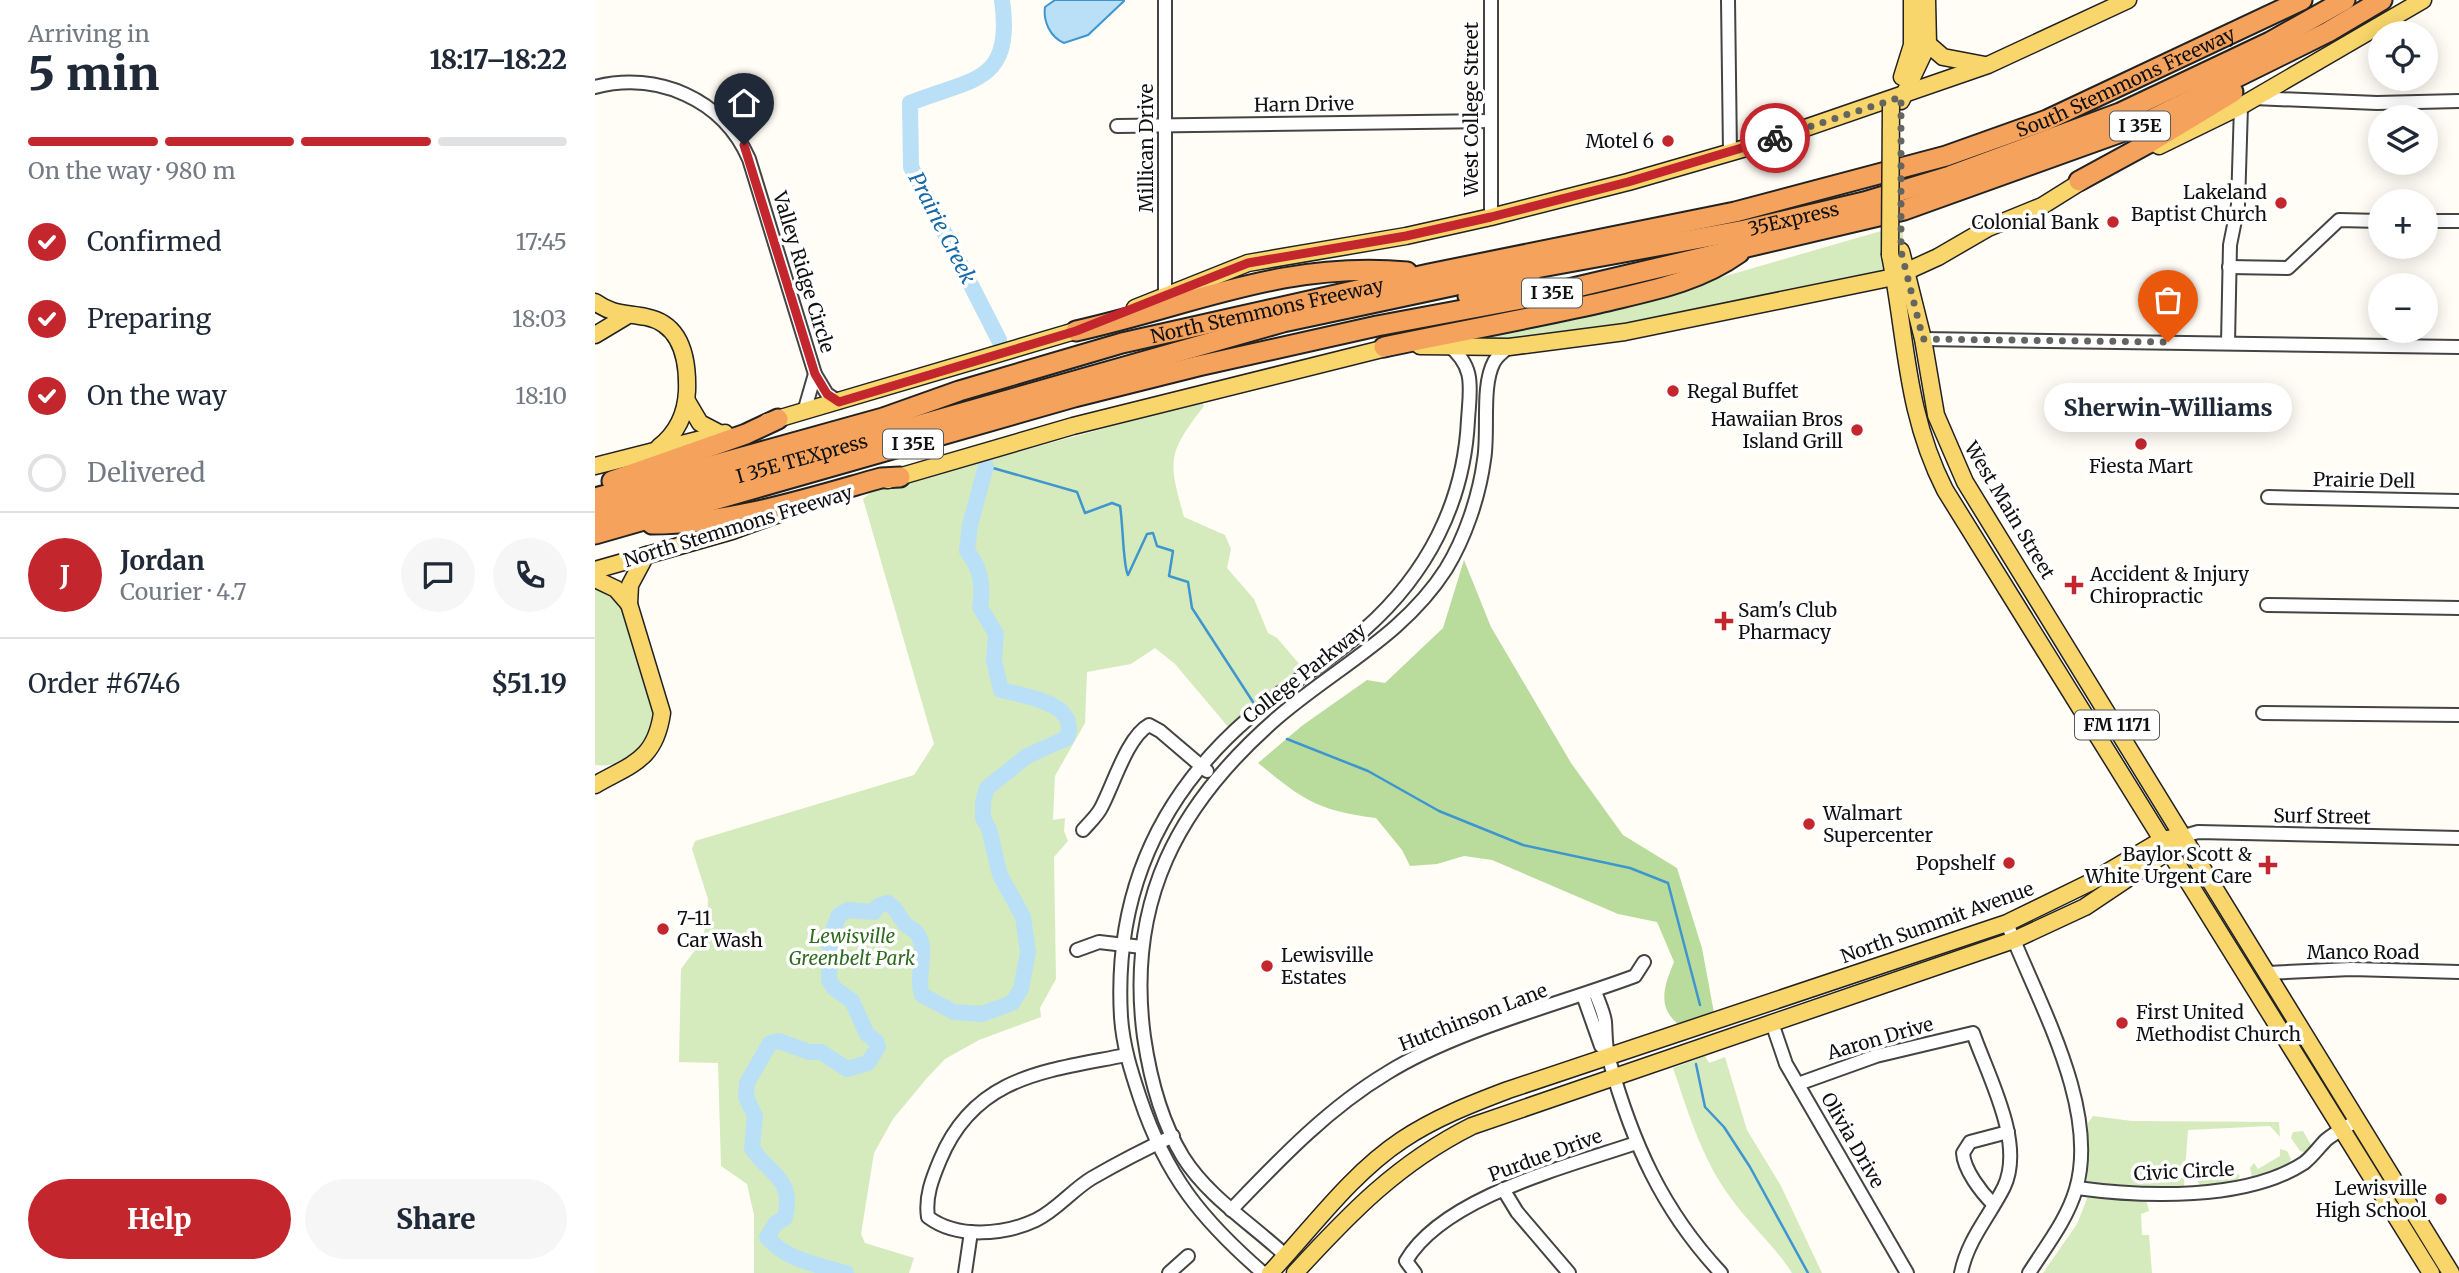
<!DOCTYPE html>
<html lang="en">
<head>
<meta charset="utf-8">
<style>
	:root { --surface:#fff; --page:#f6f6f7; --text:#1f2937; --muted:#747a83; --line:#e0e1e3; --accent:#c4262e }
	body { margin:0; font-family:Merriweather,serif; background:var(--page); color:var(--text); height:100vh; display:flex; flex-direction:column; font-size:26px; white-space:nowrap }
	* { box-sizing:border-box; margin:0 }
	p { font-size:23px; color:var(--muted) }
	.icon { flex:none; width:38px; height:38px; fill:none; stroke:currentColor; stroke-width:2; stroke-linecap:round; stroke-linejoin:round }
	.map { position:relative; flex:1; overflow:hidden }
	.panel { display:flex; flex-direction:column; background:var(--surface); width:595px }
	.panel>* { flex:none }
	.controls { position:absolute; left:1773px; top:21px; display:grid; gap:14px }
	.controls a { display:grid; place-items:center; width:70px; height:70px; border-radius:50%; background:var(--surface); box-shadow:0 4px 18px #0003; font-size:35px }
	.pin { position:absolute; display:grid; place-items:center; width:60px; height:60px; color:#fff; margin:-72px -30px; border-radius:50% 50% 50% 0; rotate:-45deg; box-shadow:0 0 7px #0007 }
	.pin .icon { rotate:45deg }
	.courier { position:absolute; display:grid; place-items:center; width:70px; height:70px; margin:-35px; border:5px solid #c4262e; border-radius:50%; background:#fff; color:#222; box-shadow:0 2px 9px #0007 }
	.bubble { position:absolute; height:49px; border-radius:24px; background:var(--surface); box-shadow:0 4px 18px #0003; font-size:23px; font-weight:800; line-height:49px; text-align:center }
	.summary em { font-style:normal; font-weight:800 }
	.summary div { display:flex; flex-direction:column-reverse }
	.summary { display:flex; align-items:center; justify-content:space-between; height:119px; padding:0 28px }
	h1 { font-size:46px; font-weight:800; line-height:52px }
	.bar { display:grid; grid-template-columns:repeat(4,1fr); gap:10px 7px; align-content:center; height:84px; padding:0 28px }
	.bar i { height:9px; border-radius:5px; background:var(--line) }
	.bar .current { background:var(--accent) }
	.bar p { grid-column:span 4 }
	.line { display:flex; align-items:center; gap:18px; padding:0 28px; border-top:2px solid var(--line) }
	.line div { flex:1 }
	.round { display:grid; place-items:center; flex:none; width:74px; height:74px; border-radius:37px; background:var(--page) }
	ol { padding:0 28px; list-style:none }
	li { display:flex; align-items:center; gap:21px; height:77px }
	li p { margin-inline-start:auto }
	li .icon { padding:7px; border-radius:50%; background:var(--accent); color:#fff; stroke-width:4 }
	li:last-child { color:var(--muted) }
	li i { width:38px; height:38px; border:4px solid var(--line); border-radius:50% }
	.cta { display:flex; gap:14px; margin-top:auto; padding:14px 28px }
	.cta a { flex:1; height:80px; border-radius:42px; background:var(--accent); color:#fff; font-size:28px; font-weight:800; line-height:80px; text-align:center }
	.cta a+a { background:var(--page); color:var(--text) }
	main { display:flex; flex:1; min-height:0 }
	.map>svg:first-child { display:block }
</style>
</head>
<body>
<main>
<section class="panel">
<div class="summary"><div><h1>5 min</h1><p>Arriving in</p></div><em>18:17–18:22</em></div>
<div class="bar"><i class="current"></i><i class="current"></i><i class="current"></i><i></i><p>On the way · 980 m</p></div>
<ol>
<li><svg class="icon" aria-label="check" viewBox="0 0 24 24"><path d="M5 12l5 5 9-10"/></svg>Confirmed<p>17:45</p></li>
<li><svg class="icon" aria-label="check" viewBox="0 0 24 24"><path d="M5 12l5 5 9-10"/></svg>Preparing<p>18:03</p></li>
<li><svg class="icon" aria-label="check" viewBox="0 0 24 24"><path d="M5 12l5 5 9-10"/></svg>On the way<p>18:10</p></li>
<li><i></i>Delivered</li>
</ol>
<div class="line" style="height:126px"><b class="round" style="background:var(--accent);color:#fff">J</b><div><b>Jordan</b><p>Courier · 4.7</p></div><a class="round"><svg class="icon" aria-label="chat" viewBox="0 0 24 24"><path d="M4 5h16v11H9l-5 4z"/></svg></a><a class="round"><svg class="icon" aria-label="phone" viewBox="0 0 24 24"><path d="M5 4h4l2 5-3 2q2 4 5 5l2-3 5 2v4C11 20 4 13 5 4z"/></svg></a></div>
<div class="line" style="height:91px"><div>Order #6746</div><b>$51.19</b></div>
<div class="cta"><a>Help</a><a>Share</a></div>
</section>
<div class="map">
<svg width="1864" height="1273" viewBox="0 0 1864 1273">
	<rect width="100%" height="100%" fill="#fffdf5"/>
	<g fill="#d5ebbd">
		<polygon points="1293,229 1308,230 1308,269 1003,329 913,339 869,338 1096,286"/>
		<path d="M607,402L609,406C572,454 573,460 589,517L630,535L636,549L632,568L659,599L673,633L682,638L706,666V671L634,728L580,664L560,648L536,664L492,672L490,723L460,776L458,820L470,818L469,831L473,841L459,857L461,979L445,1008L446,1017L384,1040L350,1059L332,1078L298,1119L279,1153L266,1234L270,1243L319,1258L314,1273H159V1215L152,1184L126,1166L123,1063L84,1062L86,969L106,942L112,922L113,899L97,849L100,841L319,775L339,744L268,499L277,491Z"/>
		<path d="M0,588H8L24,602L58,710C59,743 35,769 0,765Z"/>
		<path d="M1110,1056L1114,1063L1130,1057L1152,1130L1186,1186L1227,1273H1197C1179,1245 1154,1224 1135,1197C1107,1159 1093,1112 1078,1068Z"/>
		<polygon points="1498,1116 1537,1121 1684,1122 1685,1137 1675,1126 1593,1130 1589,1186 1543,1190 1495,1186 1492,1182 1493,1123"/>
		<polygon points="1708,1131 1716,1145 1712,1153 1705,1151 1696,1138 1698,1132"/>
		<polygon points="1685,1149 1692,1151 1696,1159 1693,1164 1657,1177 1655,1168 1659,1163 1663,1169 1685,1156"/>
		<path d="M1643,1174L1645,1176C1638,1188 1618,1186 1605,1185L1601,1179L1606,1175Z"/>
		<polygon points="1493,1196 1551,1199 1554,1211 1546,1214 1547,1235 1554,1235 1557,1273 1448,1273 1482,1224"/>
	</g>
	<path fill="#b9dc9c" d="M869,560L896,627L976,763L1028,835L1082,868L1107,948L1119,1013L1083,1024C1061,1006 1070,984 1079,962L1062,922L1023,914L897,860L869,856L842,864L815,866L807,850L781,818C721,810 709,800 663,763L708,725L772,680L790,683L848,628Z"/>
	<path fill="#b9e0f7" stroke="#3f96cf" stroke-width="2" d="M460,0H529V1L493,35L469,43C455,37 448,21 450,7Z"/>
	<g fill="none" stroke-linecap="round" stroke-linejoin="round">
		<g stroke="#3f96cf" stroke-width="2.5">
			<path d="M391,466L482,492L490,513L517,503L525,506C528,522 528,567 533,575L552,534L558,533L562,546L578,551L574,576L593,582L597,608L658,702"/>
			<polyline points="692,739 773,771 844,811 928,845 1035,868 1073,883 1105,1005"/>
			<polyline points="1101,1064 1110,1107 1129,1127 1155,1167 1213,1273"/>
		</g>
		<g stroke="#b9e0f7" stroke-width="16">
			<path d="M404,340L316,167L315,103C376,78 419,85 407,0"/>
			<path d="M251,1273C224,1265 190,1260 172,1237L181,1223L190,1218C199,1179 177,1176 157,1149L160,1116L151,1097L152,1083L175,1043L184,1041L214,1052H226L252,1069L273,1063L283,1047L281,1041L272,1034L257,1001L239,988L234,980L235,938L244,915L253,910L279,912L283,906L293,903C303,909 303,916 310,924C314,928 321,930 323,935C334,952 320,976 327,995L359,1012L387,1014L417,1003L426,989L433,952L428,917L405,875L394,829L388,818V802L392,788L432,756L472,738C485,703 430,696 406,690L399,661L401,634L385,607C389,586 386,568 372,551L375,525L391,466"/>
		</g>
		<defs>
			<g id="minor">
				<polyline points="896,0 896,217"/>
				<polyline points="1133,0 1135,152"/>
				<path d="M0,87C62,71 128,99 154,159L220,374L232,394L244,402"/>
				<polyline points="1658,98 1782,103 1864,101"/>
				<polyline points="522,126 896,121"/>
				<polyline points="1830,221 1864,221"/>
				<polyline points="1634,267 1693,268 1744,220 1785,221"/>
				<polyline points="570,296 570,0"/>
				<polyline points="1328,339 1864,347"/>
				<polyline points="1633,343 1635,245 1643,205 1646,106"/>
				<polyline points="209,412 220,374"/>
				<polyline points="1673,497 1864,501"/>
				<polyline points="1672,605 1864,608"/>
				<polyline points="1668,713 1864,715"/>
				<path d="M488,830C494,823 502,816 506,808C518,786 532,737 554,725L565,731L612,771"/>
				<polyline points="1589,836 1603,832 1864,838"/>
				<path d="M1412,923C1441,999 1505,1107 1481,1189C1472,1220 1451,1246 1434,1273"/>
				<polyline points="482,950 504,942 547,947"/>
				<polyline points="1672,973 1756,969 1864,972"/>
				<path d="M1000,991C1003,1001 1009,1012 1010,1022C1011,1035 1010,1046 1014,1059C1037,1142 1067,1210 1126,1273"/>
				<polyline points="988,995 1006,1046"/>
				<polyline points="1177,1023 1191,1064 1312,1273"/>
				<path d="M531,1055C452,1071 380,1075 345,1160C337,1179 330,1197 333,1217C362,1239 409,1235 441,1220C462,1210 477,1190 497,1178C523,1163 550,1149 578,1136"/>
				<path d="M1203,1084L1281,1056L1378,1033C1393,1076 1430,1143 1409,1187C1394,1217 1373,1239 1366,1273"/>
				<path d="M1482,1188C1548,1197 1651,1201 1709,1163C1717,1157 1724,1147 1731,1140C1740,1132 1753,1126 1763,1120"/>
				<polyline points="908,1189 922,1212 974,1273"/>
				<path d="M1398,1204C1386,1192 1369,1170 1368,1153L1375,1142L1413,1132"/>
				<path d="M636,1210C684,1160 732,1109 792,1073C861,1030 962,1005 1040,976L1049,962"/>
				<path d="M691,1256C656,1223 614,1198 588,1157C566,1121 555,1078 549,1037C531,902 582,805 682,718C740,668 809,635 851,569C870,538 884,497 889,460C894,432 886,386 899,362C902,356 909,351 914,347"/>
				<polyline points="370,1273 376,1232"/>
				<polyline points="574,1273 593,1256"/>
				<path d="M668,1273C607,1220 571,1176 545,1098C536,1071 528,1046 526,1017C519,896 563,796 655,717C691,685 735,661 770,629C832,574 869,503 873,420C875,388 881,367 853,345"/>
				<path d="M820,1273L811,1261C848,1197 974,1166 1041,1143"/>
			</g>
			<g id="major">
				<polyline points="1333,44 1348,57 1390,65"/>
				<polyline points="1307,77 1317,45 1317,0"/>
				<polyline points="1306,101 1333,44 1332,0"/>
				<polyline points="1564,146 1646,106 1828,0"/>
				<polyline points="1306,251 1328,339 1341,415 1370,482 1856,1273"/>
				<path d="M1295,255C1312,340 1310,411 1350,490L1836,1273"/>
				<path d="M0,302C18,315 31,313 51,317C87,324 93,360 92,391C91,413 82,433 64,447"/>
				<polyline points="540,308 653,263 811,236 896,217 1033,182 1161,145 1393,65 1533,0"/>
				<polyline points="0,335 30,317"/>
				<polyline points="825,346 914,347 1030,332 1299,277 1343,257 1393,228 1447,206 1495,176"/>
				<polyline points="92,401 105,423 126,434"/>
				<polyline points="172,422 490,328"/>
				<polyline points="0,466 130,433"/>
				<polyline points="293,480 478,426 799,346"/>
				<polyline points="0,570 137,531 195,510"/>
				<polyline points="0,579 21,589 34,604"/>
				<path d="M0,785C36,764 60,761 67,713L34,604L35,585L51,555"/>
				<path d="M675,1273C717,1228 756,1174 807,1140C840,1118 876,1104 913,1090L1412,923L1494,883L1567,840L1577,838"/>
				<path d="M700,1273C755,1213 803,1163 877,1126L1419,940L1490,907L1581,846"/>
			</g>
			<g id="highway">
				<polyline points="1484,181 1552,144 1638,92"/>
				<polyline points="873,296 936,282"/>
				<path d="M481,331C598,305 688,261 812,272"/>
				<path d="M789,347C860,332 933,319 1004,303C1053,291 1102,283 1144,253"/>
				<polyline points="17,481 151,434 183,419"/>
				<path id="s1" d="M0,498L288,418L364,391L527,343L834,274L1140,212L1351,156L1452,120L1707,0"/>
				<path id="s2" d="M0,517L688,322L941,268L1150,230L1269,202L1355,176L1525,113L1675,42L1750,0"/>
				<path d="M57,524C135,524 211,499 286,478L305,477"/>
				<polyline points="0,534 479,397 603,366 782,326 948,295 1309,210 1543,126 1733,32 1787,0"/>
			</g>
		</defs>
		<use href="#minor" stroke="#444" stroke-width="16"/>
		<use href="#major" stroke="#222" stroke-width="19"/>
		<use href="#highway" stroke="#222" stroke-width="23"/>
		<use href="#minor" stroke="#fff" stroke-width="12"/>
		<use href="#major" stroke="#f9d66b" stroke-width="16"/>
		<use href="#highway" stroke="#f5a25d" stroke-width="19"/>
		<defs>
			<polyline id="major-bridge" points="1295,255 1296,105"/>
		</defs>
		<use href="#major-bridge" stroke="#222" stroke-width="19" stroke-linecap="butt"/>
		<use href="#major-bridge" stroke="#f9d66b" stroke-width="16"/>
	</g>
	<g fill="none" stroke-linecap="round" stroke-linejoin="round">
		<polyline stroke="#646461" stroke-width="7" stroke-dasharray="0 12.6" points="1180,138 1306,97 1306,251 1328,339 1573,342"/>
		<polyline stroke="#c4262e" stroke-width="9" points="149,145 220,374 232,394 244,402 481,331 653,263 811,236 896,217 1033,182 1180,138"/>
	</g>
	<g fill="#c4262e" stroke="#fff" stroke-width="2.5">
		<circle cx="1073" cy="141" r="7"/>
		<circle cx="1686" cy="203" r="7"/>
		<circle cx="1518" cy="222" r="7"/>
		<circle cx="1078" cy="391" r="7"/>
		<circle cx="1262" cy="430" r="7"/>
		<circle cx="1546" cy="444" r="7"/>
		<path d="M1475.5 574.5h7v7h7v7h-7v7h-7v-7h-7v-7h7z"/>
		<path d="M1125.5 610.5h7v7h7v7h-7v7h-7v-7h-7v-7h7z"/>
		<circle cx="1214" cy="824" r="7"/>
		<circle cx="1414" cy="863" r="7"/>
		<path d="M1669.5 854.5h7v7h7v7h-7v7h-7v-7h-7v-7h7z"/>
		<circle cx="68" cy="929" r="7"/>
		<circle cx="672" cy="966" r="7"/>
		<circle cx="1527" cy="1023" r="7"/>
		<circle cx="1846" cy="1199" r="7"/>
	</g>
	<g text-anchor="middle" stroke-width="7" stroke-linejoin="round" paint-order="stroke">
		<g fill="#fff" stroke="#585858" stroke-width="2">
			<rect x="1515" y="111.5" width="60" height="29" rx="5"/>
			<rect x="927" y="278.5" width="60" height="29" rx="5"/>
			<rect x="288" y="429.5" width="60" height="29" rx="5"/>
			<rect x="1480" y="710.5" width="84" height="29" rx="5"/>
		</g>
		<g font-size="18" font-weight="bold" fill="#111">
			<text x="1545" y="132">I 35E</text>
			<text x="957" y="299">I 35E</text>
			<text x="318" y="450">I 35E</text>
			<text x="1522" y="731">FM 1171</text>
		</g>
		<g font-size="19" fill="#111" stroke="#fff">
			<text dy="7" stroke="none"><textPath href="#s1" startOffset="1589">South Stemmons Freeway</textPath></text>
			<text transform="translate(709 104) rotate(-1)" y="7">Harn Drive</text>
			<text transform="translate(876 109) rotate(-90)" y="7">West College Street</text>
			<text transform="translate(551 148) rotate(-90)" y="7">Millican Drive</text>
			<text dy="7" stroke="none"><textPath href="#s2" startOffset="1236">35Express</textPath></text>
			<text transform="translate(209 272) rotate(73)" y="7">Valley Ridge Circle</text>
			<text dy="7" stroke="none"><textPath href="#s1" startOffset="698">North Stemmons Freeway</textPath></text>
			<text dy="7" stroke="none"><textPath href="#s2" startOffset="215">I 35E TEXpress</textPath></text>
			<text transform="translate(1769 480) rotate(1)" y="7">Prairie Dell</text>
			<text transform="translate(1415 510) rotate(59)" y="7">West Main Street</text>
			<text transform="translate(143 526) rotate(-17)" y="7">North Stemmons Freeway</text>
			<text transform="translate(709 673) rotate(-38)" y="7">College Parkway</text>
			<text transform="translate(1727 816) rotate(1)" y="7">Surf Street</text>
			<text transform="translate(1342 922) rotate(-20)" y="7">North Summit Avenue</text>
			<text x="1768" y="959">Manco Road</text>
			<text transform="translate(878 1017) rotate(-21)" y="7">Hutchinson Lane</text>
			<text transform="translate(1285 1038) rotate(-16)" y="7">Aaron Drive</text>
			<text transform="translate(1258 1140) rotate(60)" y="7">Olivia Drive</text>
			<text transform="translate(950 1155) rotate(-20)" y="7">Purdue Drive</text>
			<text transform="translate(1589 1171) rotate(-3)" y="7">Civic Circle</text>
		</g>
		<g font-size="19" fill="#111" stroke="#fff" text-anchor="end">
			<text x="1059" y="148">Motel 6</text>
			<text x="1672" y="199">Lakeland<tspan x="1672" dy="22">Baptist Church</tspan></text>
			<text x="1504" y="229">Colonial Bank</text>
			<text x="1092" y="398" text-anchor="start">Regal Buffet</text>
			<text x="1248" y="426">Hawaiian Bros<tspan x="1248" dy="22">Island Grill</tspan></text>
			<text x="1546" y="473" text-anchor="middle">Fiesta Mart</text>
			<text x="1495" y="581" text-anchor="start">Accident &amp; Injury<tspan x="1495" dy="22">Chiropractic</tspan></text>
			<text x="1143" y="617" text-anchor="start">Sam's Club<tspan x="1143" dy="22">Pharmacy</tspan></text>
			<text x="1228" y="820" text-anchor="start">Walmart<tspan x="1228" dy="22">Supercenter</tspan></text>
			<text x="1657" y="861">Baylor Scott &amp;<tspan x="1657" dy="22">White Urgent Care</tspan></text>
			<text x="1400" y="870">Popshelf</text>
			<text x="82" y="925" text-anchor="start">7-11<tspan x="82" dy="22">Car Wash</tspan></text>
			<text x="686" y="962" text-anchor="start">Lewisville<tspan x="686" dy="22">Estates</tspan></text>
			<text x="1541" y="1019" text-anchor="start">First United<tspan x="1541" dy="22">Methodist Church</tspan></text>
			<text x="1832" y="1195">Lewisville<tspan x="1832" dy="22">High School</tspan></text>
		</g>
		<g font-size="19" font-style="italic" fill="#2f6b1f" stroke="#fff">
			<text x="257" y="943">Lewisville<tspan x="257" dy="22">Greenbelt Park</tspan></text>
		</g>
		<g font-size="21" font-style="italic" fill="#1768a6" stroke="#fff">
			<text transform="translate(347 228) rotate(63)" y="7">Prairie Creek</text>
		</g>
	</g>
</svg>
<div class="controls">
<a><svg class="icon" aria-label="locate" viewBox="0 0 24 24"><circle cx="12" cy="12" r="6"/><path d="M12 2v4M12 18v4M2 12h4M18 12h4"/></svg></a>
<a><svg class="icon" aria-label="layers" viewBox="0 0 24 24"><path d="M12 4l9 5-9 5-9-5zM3 14l9 5 9-5"/></svg></a>
<a>+</a>
<a>−</a>
</div>
<div class="pin" style="left:1573px;top:342px;background:#ea580c"><svg class="icon" aria-label="bag" viewBox="0 0 24 24"><path d="M5 8h14l-1 12H6zM9 8a3 3 0 0 1 6 0"/></svg></div>
<div class="pin" style="left:149px;top:145px;background:#1f2937"><svg class="icon" aria-label="home" viewBox="0 0 24 24"><path d="M3 11l9-7 9 7M6 9v11h12V9"/></svg></div>
<div class="courier" style="left:1180px;top:138px"><svg class="icon" aria-label="bike" viewBox="0 0 24 24"><circle cx="6" cy="16" r="4"/><circle cx="18" cy="16" r="4"/><path d="M6 16l4-8h5l3 8M10 8l3 8H6M13 5h3"/></svg></div>
<div class="bubble" style="left:1449px;top:383px;width:248px">Sherwin-Williams</div>
</div>
</main>
</body>
</html>
